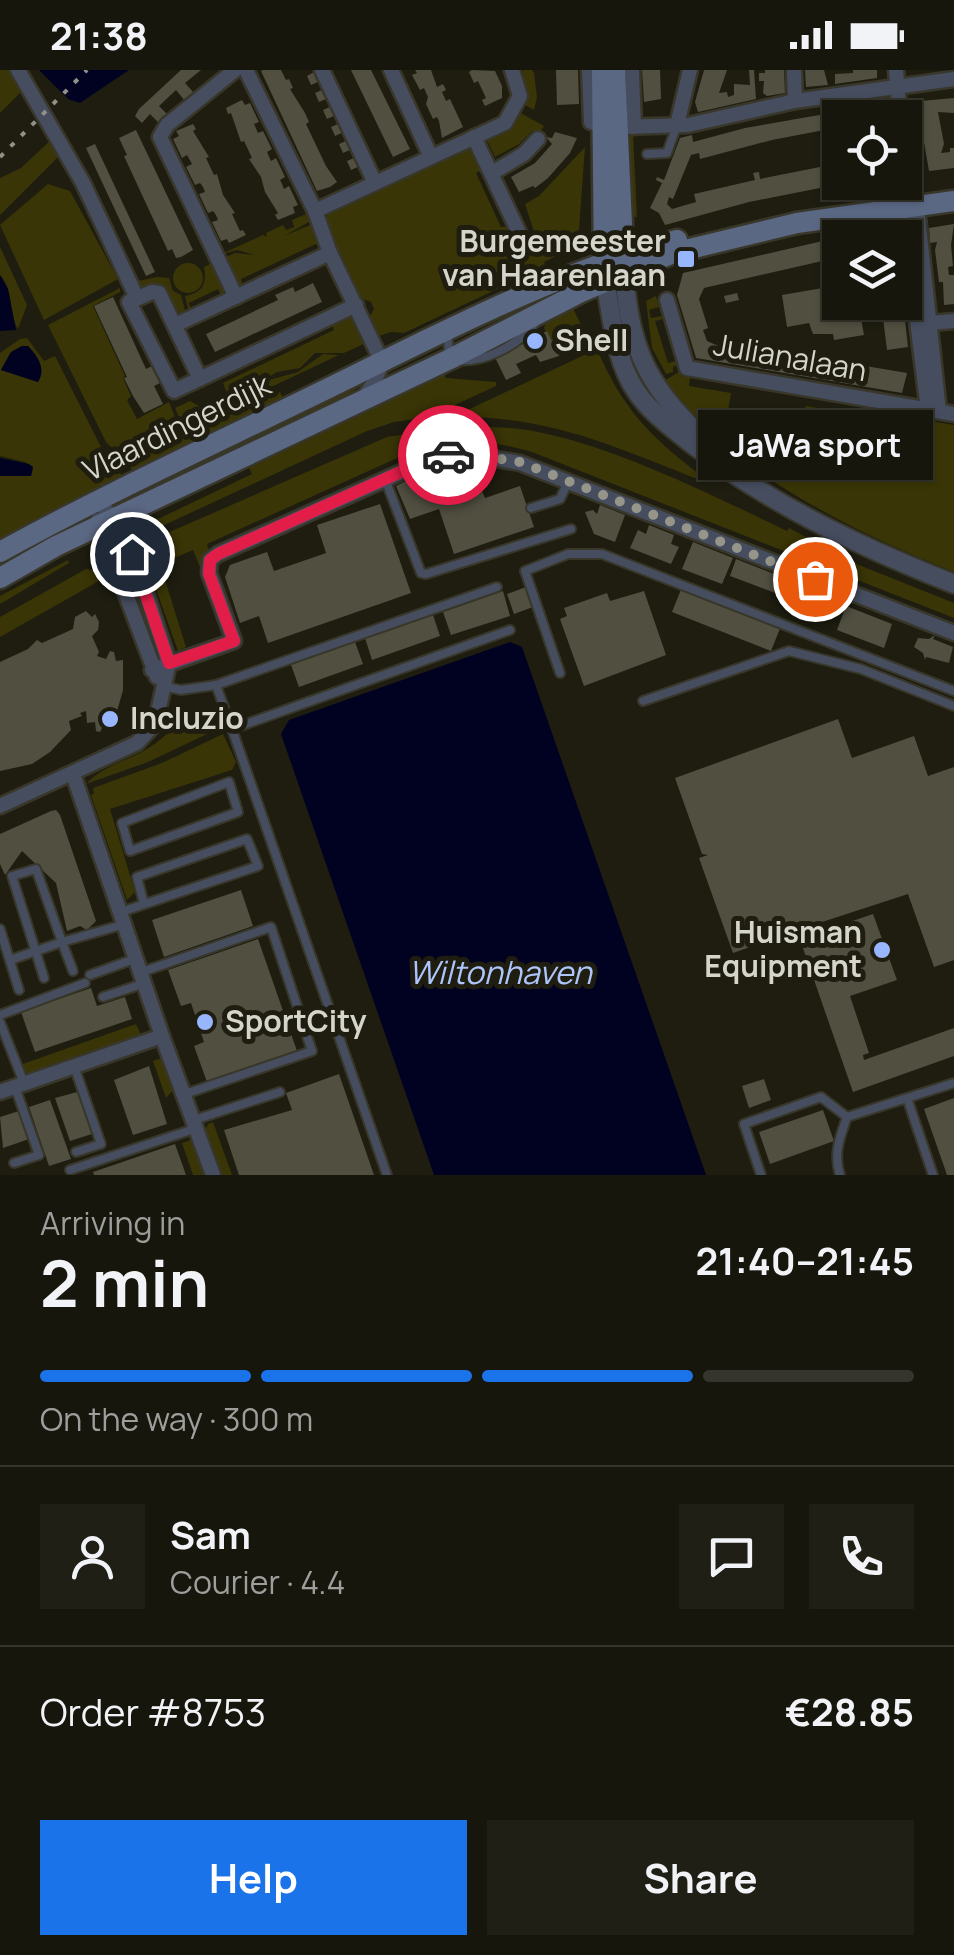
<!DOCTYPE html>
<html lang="en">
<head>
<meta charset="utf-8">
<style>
	:root { --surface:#16160c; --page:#1f1f15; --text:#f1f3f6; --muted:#9e9f9d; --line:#35352d; --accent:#1a73e8 }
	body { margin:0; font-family:Manrope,sans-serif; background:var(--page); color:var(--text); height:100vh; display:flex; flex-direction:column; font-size:38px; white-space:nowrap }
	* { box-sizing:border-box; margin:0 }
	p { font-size:32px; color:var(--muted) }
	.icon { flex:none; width:55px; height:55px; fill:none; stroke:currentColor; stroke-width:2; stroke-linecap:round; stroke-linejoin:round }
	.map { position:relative; height:1105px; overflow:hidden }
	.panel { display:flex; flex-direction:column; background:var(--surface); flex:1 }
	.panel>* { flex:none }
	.buttons { position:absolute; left:822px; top:30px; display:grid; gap:20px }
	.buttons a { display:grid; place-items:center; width:100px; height:100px; border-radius:0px; background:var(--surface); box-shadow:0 2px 8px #0004,0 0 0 2px var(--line); font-size:50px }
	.pin { position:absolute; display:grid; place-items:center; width:85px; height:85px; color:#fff; margin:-42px; border:5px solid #fff; border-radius:50%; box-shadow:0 2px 10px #0007 }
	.courier { position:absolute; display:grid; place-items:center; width:100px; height:100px; margin:-50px; border:8px solid #e11d48; border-radius:50%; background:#fff; color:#222; box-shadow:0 2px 12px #0007 }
	.bubble { position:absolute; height:70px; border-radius:0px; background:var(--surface); box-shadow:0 2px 8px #0004,0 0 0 2px var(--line); font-size:32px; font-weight:700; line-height:70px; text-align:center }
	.head em { font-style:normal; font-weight:700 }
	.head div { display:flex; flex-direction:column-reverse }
	.head { display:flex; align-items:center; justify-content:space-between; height:170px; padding:0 40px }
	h1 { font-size:65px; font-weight:700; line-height:75px }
	.bar { display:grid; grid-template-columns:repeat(4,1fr); gap:15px 10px; align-content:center; height:120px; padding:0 40px }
	.bar i { height:12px; border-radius:8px; background:var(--line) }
	.bar .active { background:var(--accent) }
	.bar p { grid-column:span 4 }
	.line { display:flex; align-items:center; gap:25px; padding:0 40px; border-top:2px solid var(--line) }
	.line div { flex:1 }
	.round { display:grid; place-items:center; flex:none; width:105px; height:105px; border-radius:0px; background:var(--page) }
	.cta { display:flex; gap:20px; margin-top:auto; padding:20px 40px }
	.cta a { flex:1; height:115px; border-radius:0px; background:var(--accent); color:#fff; font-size:40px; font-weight:700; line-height:115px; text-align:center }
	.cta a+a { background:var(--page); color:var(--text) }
	.status { display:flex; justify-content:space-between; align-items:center; height:70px; padding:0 50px; background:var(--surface); direction:ltr }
	.status svg { height:28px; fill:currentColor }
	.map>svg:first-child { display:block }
</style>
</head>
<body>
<div class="status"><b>21:38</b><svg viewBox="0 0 49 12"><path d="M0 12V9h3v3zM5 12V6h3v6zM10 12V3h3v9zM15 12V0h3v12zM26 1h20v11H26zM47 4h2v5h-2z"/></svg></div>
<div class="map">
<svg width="954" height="1105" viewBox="0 0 954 1105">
	<rect width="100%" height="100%" fill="#1e1d10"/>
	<g fill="#393506" fill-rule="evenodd">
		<polygon points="0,0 13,0 23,20 0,43"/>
		<polygon points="523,0 532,0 534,3 537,27 534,40 523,34"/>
		<polygon points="519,42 544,56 539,65 532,61 519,74 495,87 485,66 516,48"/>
		<polygon points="633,63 637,147 628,148 628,64"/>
		<polygon points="51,70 58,87 0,145 0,108 21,98"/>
		<path d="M469,77L484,99L476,103L501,157L510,156L507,165L513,176L535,165L525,134L539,126L585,77L579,160L575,163C574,180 558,184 544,192L546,196L404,263L391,262L376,267L368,249L374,239L371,232L357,227L324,155L330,139Z"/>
		<polygon points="48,114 70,121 118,209 44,250 0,155"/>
		<polygon points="306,144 309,152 284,166 310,155 318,173 241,209 243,217 235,215 221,189 235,183 255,185 237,180 219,185 263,165 267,167 266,163 283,155 286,160 294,157 292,150"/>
		<path d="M0,177L27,235L18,259C8,242 14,219 0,205Z"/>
		<path d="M214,192L226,222L222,227L218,219L189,233L192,241L189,243L185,226C203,223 207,213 204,197Z"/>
		<circle cx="188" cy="208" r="15"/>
		<polygon points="157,207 169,208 173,221 181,225 186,244 176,242 161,215 139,218 133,212"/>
		<polygon points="120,218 120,222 93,236 125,306 123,308 131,326 127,330 137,349 169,332 176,350 149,365 155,371 120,386 106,372 48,255"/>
		<polygon points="656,226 659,237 649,240 651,248 662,246 663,249 655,251 668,293 676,291 677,295 673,297 673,302 666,304 652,278 646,231"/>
		<polygon points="573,238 589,272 559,286 544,258 547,250"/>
		<polygon points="347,246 354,247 368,272 344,283 315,283 300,298 277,302 247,320 227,323 223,313 334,260 331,253"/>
		<path d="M27,268L44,291L55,286L101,377L113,389L122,406L0,469V406H31L33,398L25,392L0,386V283L20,269ZM22,276C35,285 48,295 38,312L1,300L11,282Z"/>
		<path d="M597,279C622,338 651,368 702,406L700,410C618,378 550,346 459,347V344Z"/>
		<polygon points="323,284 339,285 184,358 175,338 190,331 204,339 216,338 228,327 250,323 269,310 298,302"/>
		<polygon points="443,299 446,308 496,312 496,316 429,347 394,352 367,361 160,457 156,450 252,404 249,398 373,339"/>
		<path d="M679,302L681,306L690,308L689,316L731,323L728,341L795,352L802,349L806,336L905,353L907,347L954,355V502C845,458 738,405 662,312Z"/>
		<polygon points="373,306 329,339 144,426 141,419 321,335 356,311"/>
		<polygon points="280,322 284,331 132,401 128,392"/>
		<path d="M451,357C477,357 502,356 528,360C610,374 712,425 787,461L789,458L859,495L954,533V548L532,382C496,372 463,367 426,375L207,474L209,482L203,486L200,497L193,480L160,494L186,577L178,581L146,491L149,471L387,367Z"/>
		<polygon points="68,490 69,493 0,534 0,526"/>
		<polygon points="86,499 93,500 99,511 0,567 0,547"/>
		<path d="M197,644L219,647L222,657L148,692L86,714C103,695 129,691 150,677C169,665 175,653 197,644Z"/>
		<polygon points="223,664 236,692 232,700 110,739 135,822 127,830 91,725 94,723 93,718 162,693"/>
		<polygon points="136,954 141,965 28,1004 22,1003 20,995"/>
		<polygon points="165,987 175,1018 166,1028 153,991"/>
		<polygon points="213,1052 232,1105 219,1105 204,1063 208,1054"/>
		<polygon points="191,1070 193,1071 204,1105 193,1105 182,1073"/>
	</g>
	<g fill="#010221">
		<polygon points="39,0 129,0 80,33 68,29"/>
		<polygon points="0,205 8,219 16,260 0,261"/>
		<path d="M22,276H28C38,286 46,299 38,312L1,300L11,282Z"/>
		<polygon points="0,388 29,394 33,397 31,406 0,406"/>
		<polygon points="510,572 522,577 706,1105 434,1105 281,664 289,650"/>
	</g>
	<g fill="#504f40">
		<polygon points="181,0 201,0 185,13 194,23 185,31 176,20 159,36 169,46 160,54 150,44 142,53 135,46 139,39"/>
		<polygon points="263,0 281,0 286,10 289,9 293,18 290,19 305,43 309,52 306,54 326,96 337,112 330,117 317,121 261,1"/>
		<polygon points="351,0 371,0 410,79 393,87"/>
		<polygon points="415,0 431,0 437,17 443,14 446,20 442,22 446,31 450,29 463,57 442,68 439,51 437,47 433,49 426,34 428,27 424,18 420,20 412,5 417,3"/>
		<polygon points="472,0 495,1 502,16 502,28 485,36 482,30 486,28 478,11 474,13 469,2"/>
		<polygon points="556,0 578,0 579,34 557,35"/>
		<polygon points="642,0 660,0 661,29 644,32"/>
		<polygon points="704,0 727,0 719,23 727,22 728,27 734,25 734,14 750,15 749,0 754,0 756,29 698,42 695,32"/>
		<polygon points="765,0 784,0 785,23 767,26 763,23 764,11 759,11 759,3 765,3"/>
		<polygon points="805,0 824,0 828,15 806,17"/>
		<polygon points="853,0 877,0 877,8 835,14 835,4 853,3"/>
		<polygon points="316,1 320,11 311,15 307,6"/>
		<polygon points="324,19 328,28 319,32 315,23"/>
		<polygon points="954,28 954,43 938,42 944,74 941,83 950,82 950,78 954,78 954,98 929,101 922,61 921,31"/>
		<polygon points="242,30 245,35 250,33 259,52 254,54 258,63 263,61 272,79 267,82 271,91 276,88 285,107 280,110 282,114 284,119 289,116 298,135 293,137 295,143 278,150 275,145 278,143 265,122 261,107 249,89 252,88 244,71 241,72 231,43 228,44 226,38"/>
		<polygon points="332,36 336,45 327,49 323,40"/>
		<polygon points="865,36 874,36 874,48 858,48 857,38"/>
		<polygon points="842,41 840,57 772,70 700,89 699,83 691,85 673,129 669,127 667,134 672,139 696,132 694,124 755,110 753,103 759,102 760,109 840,93 840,114 749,132 665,155 659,143 650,138 662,113 656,110 657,107 664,110 680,68 692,65 693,72 745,58"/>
		<polygon points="340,53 344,62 335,66 331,57"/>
		<polygon points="193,54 196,59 193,61 209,87 206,88 214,105 217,104 223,125 235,143 232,144 240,161 243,160 246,165 229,173 227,169 221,171 212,152 218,150 216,145 213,141 208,143 199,124 205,122 203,117 200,113 195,115 186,97 192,94 187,85 182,88 173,69 179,66 176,61"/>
		<polygon points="136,60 193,180 181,187 176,188 172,179 168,181 124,86 127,85 119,68"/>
		<polygon points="555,62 577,68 570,83 548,108 535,118 533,116 519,122 511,107 535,93 552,74 546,67 552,68"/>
		<polygon points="348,70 352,79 343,83 339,74"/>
		<polygon points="95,74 155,202 146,206 86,78"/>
		<polygon points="356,87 360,96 351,100 347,91"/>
		<polygon points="954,154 951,175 953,196 948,197 949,205 954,205 954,234 944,235 943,212 939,212 935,180 937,172 930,173 929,158"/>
		<polygon points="892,159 896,168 849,168 849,165"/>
		<polygon points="840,167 840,187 704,218 699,229 708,258 703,260 707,271 723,278 724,272 907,303 902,323 696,288 677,225 683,203"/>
		<polygon points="313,213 322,232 215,282 206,264 278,230 275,225 293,217 295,222"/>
		<polygon points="840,215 840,232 858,232 864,265 834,270 833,264 813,264 809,253 787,257 782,225"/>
		<polygon points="737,223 739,230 726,233 724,226"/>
		<polygon points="113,227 146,299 152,296 160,313 154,316 163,334 144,343 133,326 124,308 127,307 94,236"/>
		<polygon points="881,232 903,232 908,277 887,280"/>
		<polygon points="547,261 559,286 540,292 536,285 516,294 521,303 506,310 491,279 506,272 510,281"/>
		<polygon points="457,395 462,412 478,412 485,428 520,416 534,457 454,484 439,439 410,449 396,416 428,400"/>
		<polygon points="380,434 411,523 268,573 259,546 240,553 225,507 230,495 267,482 274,501 326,483 317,455"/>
		<polygon points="600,435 625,445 615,472 594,464 585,442 593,440 597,444"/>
		<polygon points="649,455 674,465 671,474 679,477 671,494 630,478 638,460 646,464"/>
		<polygon points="693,472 733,488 722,514 682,499"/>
		<polygon points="736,489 782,507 775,523 730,506"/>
		<polygon points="792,515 822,524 812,549 783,537"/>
		<polygon points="526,517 533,537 514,544 507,524"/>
		<polygon points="682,517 781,556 771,581 672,542"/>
		<polygon points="503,521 510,546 451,565 443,542"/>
		<polygon points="644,521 666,585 584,616 560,549 567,546 564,538 607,523 610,531"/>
		<polygon points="846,536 892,554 884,578 837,560"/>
		<polygon points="86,541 92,547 95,544 99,552 98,560 92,566 99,582 97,586 106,589 110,581 114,582 116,591 123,590 123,620 116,645 109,656 104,654 100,662 96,661 95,652 87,653 86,641 80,643 82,646 69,651 71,660 50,682 32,694 0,701 0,592 28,579 37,570 42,573 73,559 75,547"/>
		<polygon points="433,545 440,566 372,590 365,568"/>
		<polygon points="935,565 933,569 953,577 949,593 926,587 925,590 923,583 914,577 918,568 929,569"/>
		<polygon points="355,572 363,594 299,617 291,595"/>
		<polygon points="838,649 852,688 914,666 928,706 954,697 954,890 934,897 908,824 816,854 819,859 825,857 826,860 873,844 897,910 850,926 869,983 863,985 864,990 954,958 954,986 853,1022 797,861 733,883 699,788 708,785 702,784 675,708"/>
		<polygon points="51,741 56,740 60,745 96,851 87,860 80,856 67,861 56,813 22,781 5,805 0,794 0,764"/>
		<polygon points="241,820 253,856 164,887 152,850"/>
		<polygon points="258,869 297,981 207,1012 194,976 204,972 191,933 181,936 168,900"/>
		<polygon points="91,918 97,936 125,927 132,949 35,982 21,942"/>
		<polygon points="149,996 167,1054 133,1065 114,1010"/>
		<polygon points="339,1004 374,1105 239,1105 224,1060 292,1040 286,1023"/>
		<polygon points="764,1009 771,1030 749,1038 742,1016"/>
		<polygon points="81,1021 95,1063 70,1071 55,1028"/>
		<polygon points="954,1028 954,1105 947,1105 924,1039"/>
		<polygon points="50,1030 71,1089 49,1096 29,1037"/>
		<polygon points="823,1040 834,1071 770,1094 759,1062"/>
		<polygon points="19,1041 29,1069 3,1078 0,1047"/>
		<polygon points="175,1074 186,1105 94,1105 93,1102"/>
	</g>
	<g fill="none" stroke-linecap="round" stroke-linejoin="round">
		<defs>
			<g id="service">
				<polyline points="647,84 667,83 677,55"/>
				<path d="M447,263L450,289C479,296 517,277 535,253"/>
				<polyline points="385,409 421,503 426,504 571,459"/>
				<polyline points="531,438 560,429 568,412"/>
				<polyline points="560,603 525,501 568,484 602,484 954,621"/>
				<polyline points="216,615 497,517"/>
				<polyline points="162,616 181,620 216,615 232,659 510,560"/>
				<polyline points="643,631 789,581 861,599 954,636"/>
				<polyline points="232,659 387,1105"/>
				<polygon points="229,712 238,742 130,781 122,753"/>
				<polyline points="121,842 258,796 247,769 137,807 144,834"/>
				<polyline points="0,859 19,920"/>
				<polyline points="10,890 62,872 73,901"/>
				<polyline points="142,902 271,857 312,981 185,1024"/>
				<polyline points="90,905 137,888"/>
				<polyline points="44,908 12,806 36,799 62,872 125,854"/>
				<polyline points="103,927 145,913"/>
				<polyline points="0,945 85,913"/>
				<polyline points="0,952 24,1013"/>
				<polyline points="74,996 101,1074 76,1082"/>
				<polyline points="907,1028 933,1105"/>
				<polyline points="194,1050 280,1022"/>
				<polyline points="14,1093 39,1085 15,1017"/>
				<polyline points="70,1100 197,1058"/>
				<polyline points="761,1105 744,1054 821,1027 847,1047 954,1013"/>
				<path d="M840,1105C833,1084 840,1067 847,1047"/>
			</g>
			<g id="minor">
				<polyline points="18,0 83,113 137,228"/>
				<polyline points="235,0 167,55 160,67 236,227"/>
				<polyline points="246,0 315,141 330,183 382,292 375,311 363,329"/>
				<polyline points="322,0 375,113"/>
				<polyline points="391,0 431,87"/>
				<polyline points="589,0 591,52 604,57"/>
				<polyline points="632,0 634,57"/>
				<polyline points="794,0 795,31"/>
				<polyline points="896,0 900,48"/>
				<polyline points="677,55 690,0"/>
				<polyline points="620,57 688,55 795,31 954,9"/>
				<polyline points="474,67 520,165"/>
				<polyline points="905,100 907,123 903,138 928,340"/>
				<polyline points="492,103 524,84 538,69"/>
				<polyline points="912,129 918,147 939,341"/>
				<polyline points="315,141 505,53 520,26 512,0"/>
				<polyline points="667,230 687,298 954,344"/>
				<polyline points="919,254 954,251"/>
				<polyline points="175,255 330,183"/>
				<polyline points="200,309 159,223 152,222 129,232 174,321 356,235"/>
				<polyline points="98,450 157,607"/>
				<polyline points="152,600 234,571 209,503 210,490 218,484 435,387 468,384 520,393 954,563"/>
				<polyline points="73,704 162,966 213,1105"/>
				<polyline points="0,736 137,673 151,658 158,642 169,593 129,472 115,449 96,430"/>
				<polyline points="0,1022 162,966"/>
			</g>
			<g id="tertiary">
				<path d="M624,203C631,287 650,318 710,376"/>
				<path d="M605,211C612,247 615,290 636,321C650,342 672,358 692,374C771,435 861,477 954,514"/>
			</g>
			<g id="secondary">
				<polyline points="602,0 604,203"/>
				<polyline points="615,0 624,198"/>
				<path d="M0,482C98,428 199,381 300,332C422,273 546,205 677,170"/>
				<polyline points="0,508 56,476 450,289 581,222 673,183 797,153 954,131"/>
			</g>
		</defs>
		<use href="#service" stroke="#38372a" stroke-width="12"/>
		<use href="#minor" stroke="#38372a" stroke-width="19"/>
		<use href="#tertiary" stroke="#38372a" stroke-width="22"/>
		<use href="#secondary" stroke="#38372a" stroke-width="25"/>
		<use href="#service" stroke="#454d5f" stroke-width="8"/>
		<use href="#minor" stroke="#454d5f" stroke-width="14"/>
		<use href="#tertiary" stroke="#454d5f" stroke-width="18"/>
		<use href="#secondary" stroke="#5b6884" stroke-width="20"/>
		<polyline stroke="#929187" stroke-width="4" stroke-dasharray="5 10" stroke-linecap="butt" points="0,87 87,0"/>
	</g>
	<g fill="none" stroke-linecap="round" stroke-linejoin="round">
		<polyline stroke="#95958a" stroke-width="10" stroke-dasharray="0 18" points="448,385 468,384 520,392 815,509"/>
		<polyline stroke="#e11d48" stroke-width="12" points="132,484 169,593 234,571 209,504 210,490 218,484 434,387 448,385"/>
	</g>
	<g fill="#97b6fd" stroke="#1e1d10" stroke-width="4">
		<rect x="676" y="179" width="20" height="20" rx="5"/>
		<circle cx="535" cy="271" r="10"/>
		<circle cx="110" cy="649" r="10"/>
		<circle cx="882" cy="880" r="10"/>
		<circle cx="205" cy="952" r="10"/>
	</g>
	<g text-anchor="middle" stroke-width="10" stroke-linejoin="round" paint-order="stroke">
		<g font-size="30" font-weight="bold" fill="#d5d5cc" stroke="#1e1d10" text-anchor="start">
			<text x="666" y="182" text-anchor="end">Burgemeester<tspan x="666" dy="34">van Haarenlaan</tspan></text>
			<text x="555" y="281">Shell</text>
			<text x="130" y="659">Incluzio</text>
			<text x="862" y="873" text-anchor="end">Huisman<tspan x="862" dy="34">Equipment</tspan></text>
			<text x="225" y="962">SportCity</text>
		</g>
		<g font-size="30" fill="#d5d5cc" stroke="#1e1d10">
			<text transform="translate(790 288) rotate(10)" y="10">Julianalaan</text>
			<text transform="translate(177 358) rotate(-26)" y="10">Vlaardingerdijk</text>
		</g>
		<g font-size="32" font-style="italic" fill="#adc5fa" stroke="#1e1d10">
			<text x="500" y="914">Wiltonhaven</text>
		</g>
	</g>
</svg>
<div class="buttons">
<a><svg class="icon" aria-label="locate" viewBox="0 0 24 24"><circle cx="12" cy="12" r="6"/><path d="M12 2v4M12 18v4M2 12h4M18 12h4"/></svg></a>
<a><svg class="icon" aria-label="layers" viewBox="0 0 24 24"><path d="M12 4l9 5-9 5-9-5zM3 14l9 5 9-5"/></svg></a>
</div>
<div class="pin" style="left:815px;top:509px;background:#ea580c"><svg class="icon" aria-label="bag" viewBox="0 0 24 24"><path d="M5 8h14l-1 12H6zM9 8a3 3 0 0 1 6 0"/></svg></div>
<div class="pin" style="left:132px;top:484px;background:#1f2937"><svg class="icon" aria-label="home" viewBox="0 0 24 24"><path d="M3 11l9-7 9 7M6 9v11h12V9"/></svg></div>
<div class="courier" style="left:448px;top:385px"><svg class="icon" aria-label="car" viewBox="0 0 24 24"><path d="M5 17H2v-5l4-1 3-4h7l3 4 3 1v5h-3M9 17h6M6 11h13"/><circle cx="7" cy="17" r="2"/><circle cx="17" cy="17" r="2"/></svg></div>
<div class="bubble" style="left:698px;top:340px;width:235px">JaWa sport</div>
</div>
<section class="panel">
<div class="head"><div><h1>2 min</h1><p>Arriving in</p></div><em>21:40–21:45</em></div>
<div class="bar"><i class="active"></i><i class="active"></i><i class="active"></i><i></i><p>On the way · 300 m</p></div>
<div class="line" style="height:180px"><a class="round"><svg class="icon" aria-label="person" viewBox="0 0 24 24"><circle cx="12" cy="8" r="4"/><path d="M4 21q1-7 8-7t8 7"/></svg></a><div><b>Sam</b><p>Courier · 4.4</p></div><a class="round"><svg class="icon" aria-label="chat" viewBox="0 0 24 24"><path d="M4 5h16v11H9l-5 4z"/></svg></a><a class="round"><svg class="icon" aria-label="phone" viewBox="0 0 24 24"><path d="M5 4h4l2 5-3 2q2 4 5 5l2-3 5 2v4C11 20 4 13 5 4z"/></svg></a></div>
<div class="line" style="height:130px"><div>Order #8753</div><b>€28.85</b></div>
<div class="cta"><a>Help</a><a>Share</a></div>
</section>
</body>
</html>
